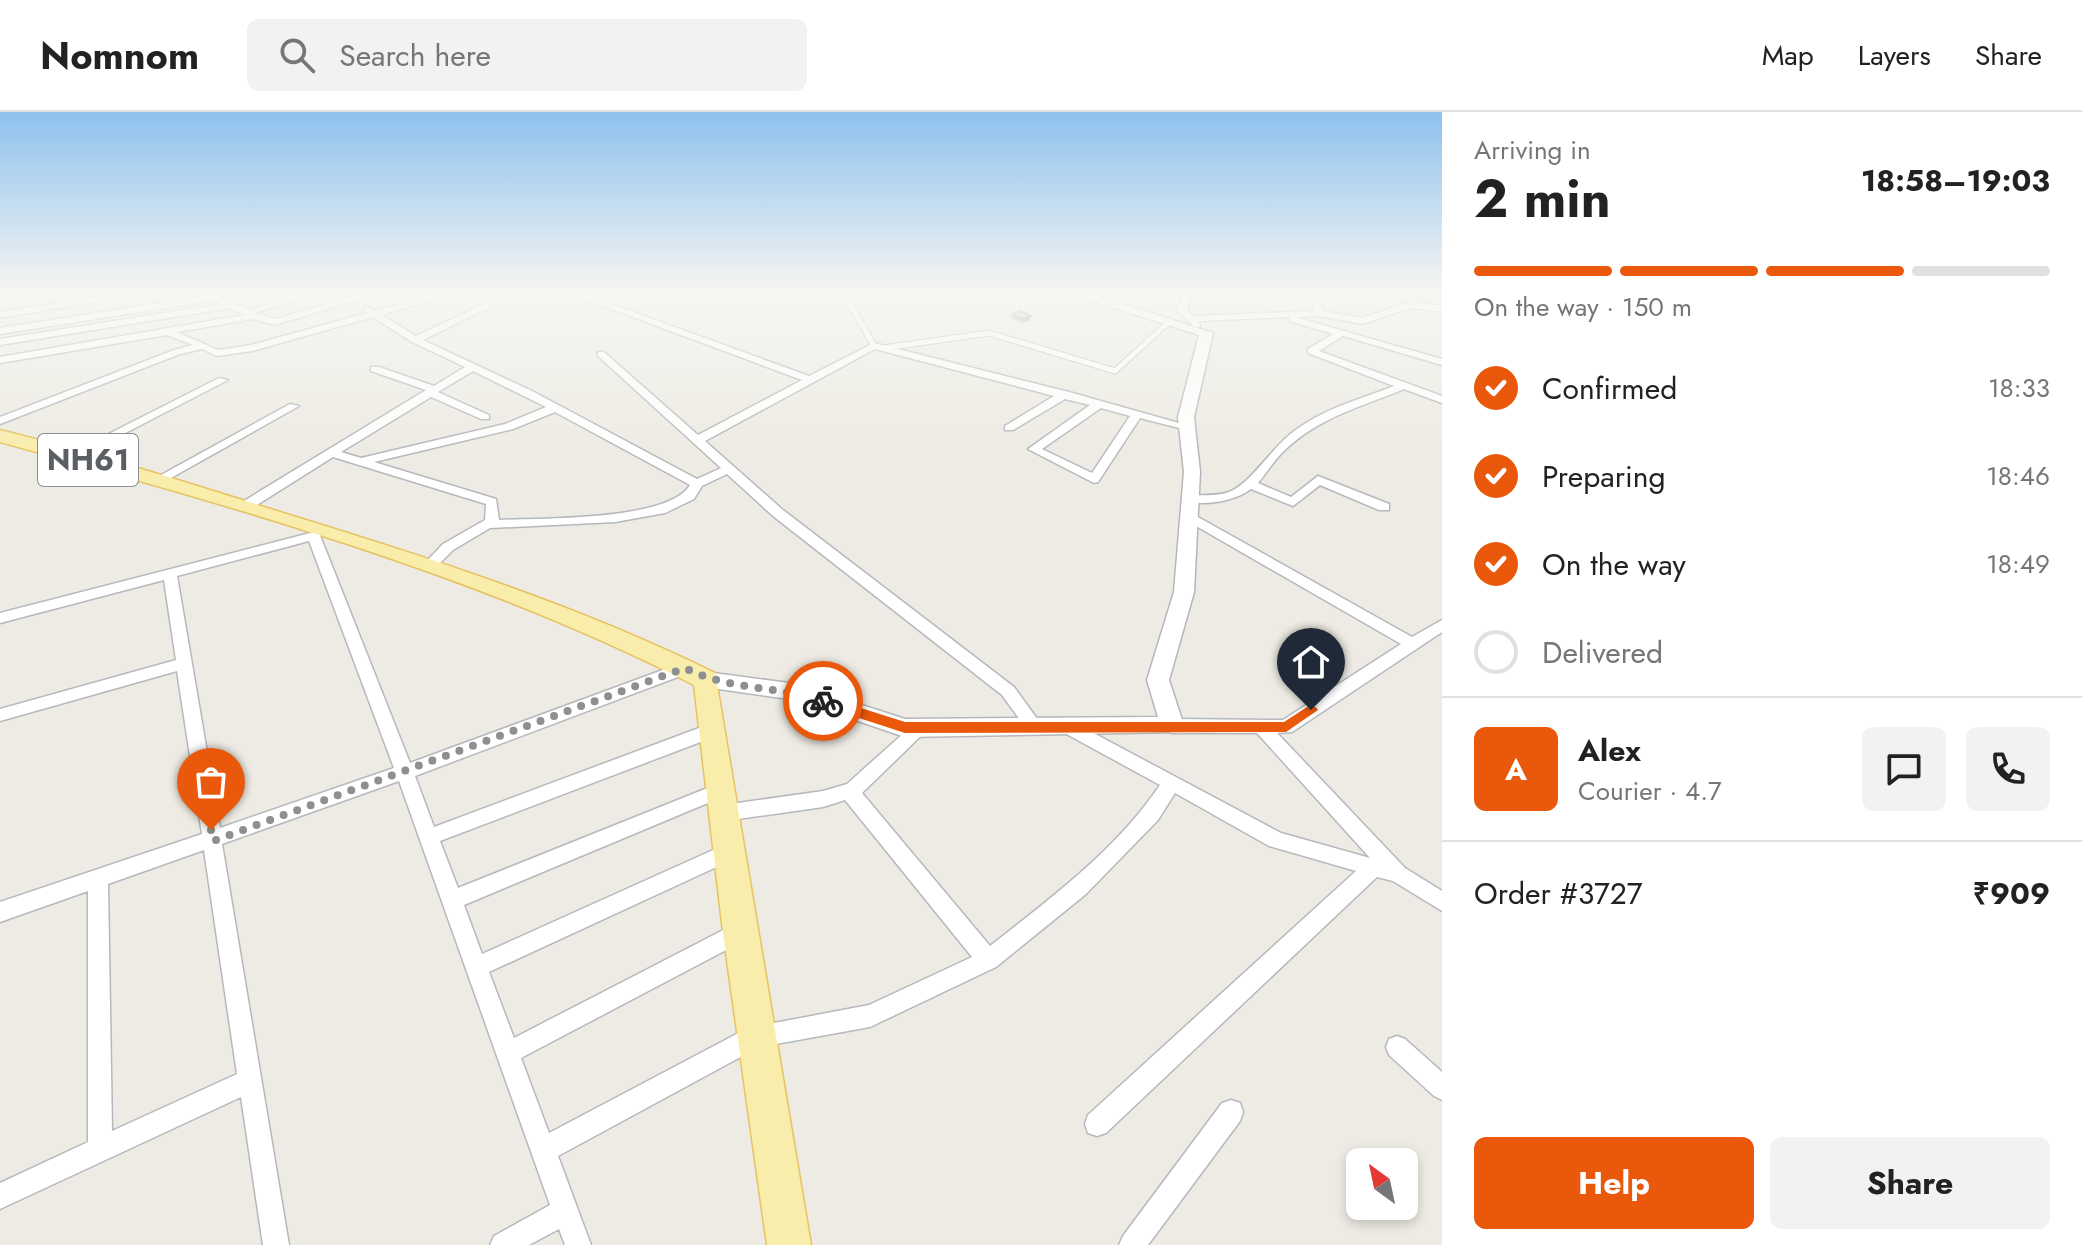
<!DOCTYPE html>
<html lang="en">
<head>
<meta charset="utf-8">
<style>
	:root { --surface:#fff; --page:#f2f2f2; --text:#222; --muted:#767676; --line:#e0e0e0; --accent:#ea580c }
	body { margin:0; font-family:Jost,sans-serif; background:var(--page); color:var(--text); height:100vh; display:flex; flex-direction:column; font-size:30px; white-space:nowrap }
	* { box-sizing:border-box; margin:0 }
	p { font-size:26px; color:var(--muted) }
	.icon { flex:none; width:44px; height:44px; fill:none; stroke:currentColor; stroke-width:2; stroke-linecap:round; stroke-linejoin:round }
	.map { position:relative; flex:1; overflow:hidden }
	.sheet { display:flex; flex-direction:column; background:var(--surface); width:640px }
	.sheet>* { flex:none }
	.needle { width:52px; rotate:327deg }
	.fabs { position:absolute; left:1346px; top:1036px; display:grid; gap:16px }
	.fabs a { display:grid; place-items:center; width:72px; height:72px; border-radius:12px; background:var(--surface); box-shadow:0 4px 12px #0003; font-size:40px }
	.pin { position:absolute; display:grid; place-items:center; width:68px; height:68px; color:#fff; margin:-82px -34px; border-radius:50% 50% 50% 0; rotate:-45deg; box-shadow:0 0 8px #0007 }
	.pin .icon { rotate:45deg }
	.courier { position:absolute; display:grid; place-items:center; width:80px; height:80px; margin:-40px; border:6px solid #ea580c; border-radius:50%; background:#fff; color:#222; box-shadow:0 2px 10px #0007 }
	.headline em { font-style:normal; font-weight:700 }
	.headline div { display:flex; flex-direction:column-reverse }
	.headline { display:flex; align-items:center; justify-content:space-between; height:136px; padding:0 32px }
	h1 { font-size:52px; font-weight:700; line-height:60px }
	.bar { display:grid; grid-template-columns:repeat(4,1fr); gap:12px 8px; align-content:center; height:96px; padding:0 32px }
	.bar i { height:10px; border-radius:6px; background:var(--line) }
	.bar .selected { background:var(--accent) }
	.bar p { grid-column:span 4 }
	.line { display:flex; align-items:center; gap:20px; padding:0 32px; border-top:2px solid var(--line) }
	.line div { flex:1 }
	.round { display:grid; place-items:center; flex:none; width:84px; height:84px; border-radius:12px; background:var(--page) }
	ol { padding:0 32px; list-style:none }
	li { display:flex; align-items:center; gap:24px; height:88px }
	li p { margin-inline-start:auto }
	li .icon { padding:8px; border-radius:50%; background:var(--accent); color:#fff; stroke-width:4 }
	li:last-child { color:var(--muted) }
	li i { width:44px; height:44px; border:4px solid var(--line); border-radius:50% }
	.cta { display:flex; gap:16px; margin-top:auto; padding:16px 32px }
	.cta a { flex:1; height:92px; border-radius:12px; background:var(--accent); color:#fff; font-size:32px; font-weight:700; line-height:92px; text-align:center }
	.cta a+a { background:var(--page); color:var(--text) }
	header { display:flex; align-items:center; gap:48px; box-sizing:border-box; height:112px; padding:0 40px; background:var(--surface); border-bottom:2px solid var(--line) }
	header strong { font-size:38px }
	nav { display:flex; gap:44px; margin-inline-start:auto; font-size:28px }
	.search { width:560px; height:72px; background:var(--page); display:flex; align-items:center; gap:20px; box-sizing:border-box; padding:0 28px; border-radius:12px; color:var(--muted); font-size:30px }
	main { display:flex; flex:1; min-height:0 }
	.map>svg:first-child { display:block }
</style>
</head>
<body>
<header>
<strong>Nomnom</strong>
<div class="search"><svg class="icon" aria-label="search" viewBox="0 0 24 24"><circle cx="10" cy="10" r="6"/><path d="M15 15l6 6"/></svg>Search here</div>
<nav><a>Map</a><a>Layers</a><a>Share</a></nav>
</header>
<main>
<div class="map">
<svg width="1442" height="1133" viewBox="0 0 1442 1133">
	<rect width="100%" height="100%" fill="#edebe3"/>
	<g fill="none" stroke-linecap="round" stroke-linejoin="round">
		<defs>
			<g id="lane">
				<polyline points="844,181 874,234"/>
				<polyline points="883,236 989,221 1115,259 1170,209"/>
			</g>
			<g id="street">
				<polygon points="124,181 147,181 0,206 0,200"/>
				<path d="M305,181H319L255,201L275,207L365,181H380L275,213L253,207L177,220L218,238L251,233L367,201L363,198L368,195L375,199L438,181H453L382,203L416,224L507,181H519L423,228L534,280L697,367L721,356L598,244V240H604L698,323L802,268L568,181H581L809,264L874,231L1069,280L1193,315L1187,318L1140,306L1098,370L1094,371L1028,337L1090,293L1065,287L1013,318H1005V314L1054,284L875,237L705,329L783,398L1014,575L1043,615L1041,620H1029L1002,583L773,404L727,362L702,374L694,387L665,401L615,410L490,416L453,438L434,457L429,458L422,454L443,432L485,408L486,392L333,345L249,398H239V392L426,278L371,259V255H379L434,274L465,255L412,230L373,205L252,239L217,244L202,237L180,242L0,312V305L174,238L193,233L167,223L0,251V245L244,203L230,196L0,233V227L222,192L216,188L0,222V216L217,182L248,198ZM473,259L546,295L505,312L361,346L341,340L431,285L481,307H489V303L438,280ZM1101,296L1130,304L1092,361L1042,337ZM555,300L690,373C669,409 540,406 499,408L496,387L374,350L513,317Z"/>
				<path d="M1184,181H1192L1187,198L1193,204L1314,199L1312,194L1325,181H1334L1321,194L1323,199L1362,206L1409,190L1442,194V200L1410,196L1363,212L1320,204L1295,205L1442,247V253L1343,224L1319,239L1442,284V291L1404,277C1363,294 1318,306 1286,337C1275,347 1267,360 1258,371L1291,385L1318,364L1389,392V398H1379L1320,373L1293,394L1251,377C1233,390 1207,393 1186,390V384C1200,382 1215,385 1229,380C1251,372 1273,333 1297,317C1326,296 1361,287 1394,274L1308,241V237L1333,222L1289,209V205L1199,209L1200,215H1194L1177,199Z"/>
				<polygon points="219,266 228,268 75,347 71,348 65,344"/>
				<polygon points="290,292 299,294 162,371 154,371 152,368"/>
				<path d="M1189,400L1412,525L1442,508V520L1292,620L1277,621L1405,756L1442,779V799L1393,769L1377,765L1106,1021L1097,1024L1088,1021L1085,1012L1088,1003L1356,759L1269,734L1175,681L1158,708L1086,782L996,855L870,915L759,935L558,1044L591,1133H565L559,1117L529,1133H490L494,1124L550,1093L399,669L222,732L289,1133H263L241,985L0,1097V1071L88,1030V779L0,810V790L202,722L177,559L0,609V597L176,548L164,468L0,511V501L314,420L319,421L410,651L679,552H691L693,556L691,560L415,664L434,715L707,613H719L721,618L719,623L440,729L458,776L715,673L721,671L727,673L730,678L727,683L464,793L482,842L722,734L729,732L736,734L739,740L736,746L489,860L514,926L733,813L740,810L747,813L750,820L747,827L521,946L549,1021L748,916L869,893L972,845L845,688L823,695L724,709L717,707L715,701L717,695L724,693L823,679L847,672L915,611H927L929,616L862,681L990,834C1051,786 1116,738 1160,673L1061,619L1059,614L1061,609L1067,607L1281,721L1370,746L1257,621H1172L1166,619L1164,614L1166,609L1172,607L1283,608L1401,532L1184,407V401ZM309,429L394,656L220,716L177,464ZM204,738L237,962L112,1019L108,772Z"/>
				<polygon points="1397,924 1405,927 1442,960 1442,988 1434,984 1389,943 1386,935 1389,927"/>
				<polygon points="1231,988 1240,991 1243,1000 1240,1009 1148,1133 1119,1133 1123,1124 1222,991"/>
			</g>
			<polygon id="secondary" points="1068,181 1088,181 1213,221 1194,305 1200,360 1194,480 1169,568 1184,614 1180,620 905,625 796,588 698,574 695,568 706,560 797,572 905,607 1158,605 1147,568 1174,480 1184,360 1178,305 1199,223"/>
			<path id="primary" d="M0,318C100,343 198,374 296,405C439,449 581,495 715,561L811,1133H767L723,820L694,573C476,461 234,395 0,330Z"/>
		</defs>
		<use href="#lane" stroke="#b5b8bc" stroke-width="7"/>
		<use href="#street" stroke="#b5b8bc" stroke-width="3"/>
		<use href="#secondary" stroke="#b5b7bc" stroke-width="3"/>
		<use href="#primary" stroke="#e7c262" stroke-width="3"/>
		<use href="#lane" stroke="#fff" stroke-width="5"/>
		<use href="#street" fill="#fff" fill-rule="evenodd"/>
		<use href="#secondary" fill="#fff" fill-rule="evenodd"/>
		<use href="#primary" fill="#f9edac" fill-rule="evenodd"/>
	</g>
	<polygon fill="#aeaba7" points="1012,202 1030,208 1022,211 1011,206"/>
	<polygon fill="#8d8b88" points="1031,204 1030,208 1022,211 1023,207"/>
	<polygon fill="#cac7c2" stroke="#8d8b88" stroke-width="2" points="1020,199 1031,204 1023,207 1012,202"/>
	<linearGradient id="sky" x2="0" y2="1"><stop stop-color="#8ec1ee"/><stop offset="0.53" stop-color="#f7f6f2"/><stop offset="1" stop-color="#f7f6f2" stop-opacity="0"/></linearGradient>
	<rect width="1442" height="340" fill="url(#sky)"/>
	<polygon fill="#ea580c" points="823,584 905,610 1284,610 1307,595 1316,595 1318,598 1286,620 905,621 819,593 817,589"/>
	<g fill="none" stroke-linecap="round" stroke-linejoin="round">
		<path stroke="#8e8f90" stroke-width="8" stroke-dasharray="0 14.4" d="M211,718L213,729L685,556C727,578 778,574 823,589"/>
	</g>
	<g text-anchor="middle" stroke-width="7" stroke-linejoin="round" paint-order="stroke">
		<rect fill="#fff" stroke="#8c8e92" stroke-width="2" x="38" y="322" width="100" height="52" rx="6"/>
		<g font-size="30" font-weight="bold" fill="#5b5e63">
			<text x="88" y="358">NH61</text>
		</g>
	</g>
</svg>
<div class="fabs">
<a><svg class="needle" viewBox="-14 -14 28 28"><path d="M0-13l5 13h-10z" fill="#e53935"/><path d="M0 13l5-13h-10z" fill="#767676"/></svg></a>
</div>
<div class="pin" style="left:211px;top:718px;background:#ea580c"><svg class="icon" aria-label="bag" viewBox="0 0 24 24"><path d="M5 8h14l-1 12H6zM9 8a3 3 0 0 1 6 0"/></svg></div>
<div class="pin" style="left:1311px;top:598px;background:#1f2937"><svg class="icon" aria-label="home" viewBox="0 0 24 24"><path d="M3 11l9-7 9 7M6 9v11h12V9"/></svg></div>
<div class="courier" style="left:823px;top:589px"><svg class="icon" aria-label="bike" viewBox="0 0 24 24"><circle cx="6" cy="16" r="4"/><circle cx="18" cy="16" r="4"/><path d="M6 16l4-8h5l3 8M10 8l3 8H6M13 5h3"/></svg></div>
</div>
<section class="sheet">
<div class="headline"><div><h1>2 min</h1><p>Arriving in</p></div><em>18:58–19:03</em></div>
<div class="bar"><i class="selected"></i><i class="selected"></i><i class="selected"></i><i></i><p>On the way · 150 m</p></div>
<ol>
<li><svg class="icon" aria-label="check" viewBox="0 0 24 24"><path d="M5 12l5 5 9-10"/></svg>Confirmed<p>18:33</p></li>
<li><svg class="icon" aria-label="check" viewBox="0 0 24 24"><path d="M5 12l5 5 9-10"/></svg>Preparing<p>18:46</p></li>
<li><svg class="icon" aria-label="check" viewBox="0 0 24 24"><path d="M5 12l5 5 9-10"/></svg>On the way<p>18:49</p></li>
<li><i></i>Delivered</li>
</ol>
<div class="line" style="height:144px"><b class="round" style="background:var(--accent);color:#fff">A</b><div><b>Alex</b><p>Courier · 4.7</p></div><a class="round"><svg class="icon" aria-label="chat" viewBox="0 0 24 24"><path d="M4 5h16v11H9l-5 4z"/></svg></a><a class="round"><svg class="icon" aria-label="phone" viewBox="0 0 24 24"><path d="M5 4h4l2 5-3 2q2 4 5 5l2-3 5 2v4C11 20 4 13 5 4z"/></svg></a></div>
<div class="line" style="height:104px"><div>Order #3727</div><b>₹909</b></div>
<div class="cta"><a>Help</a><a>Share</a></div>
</section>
</main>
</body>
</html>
